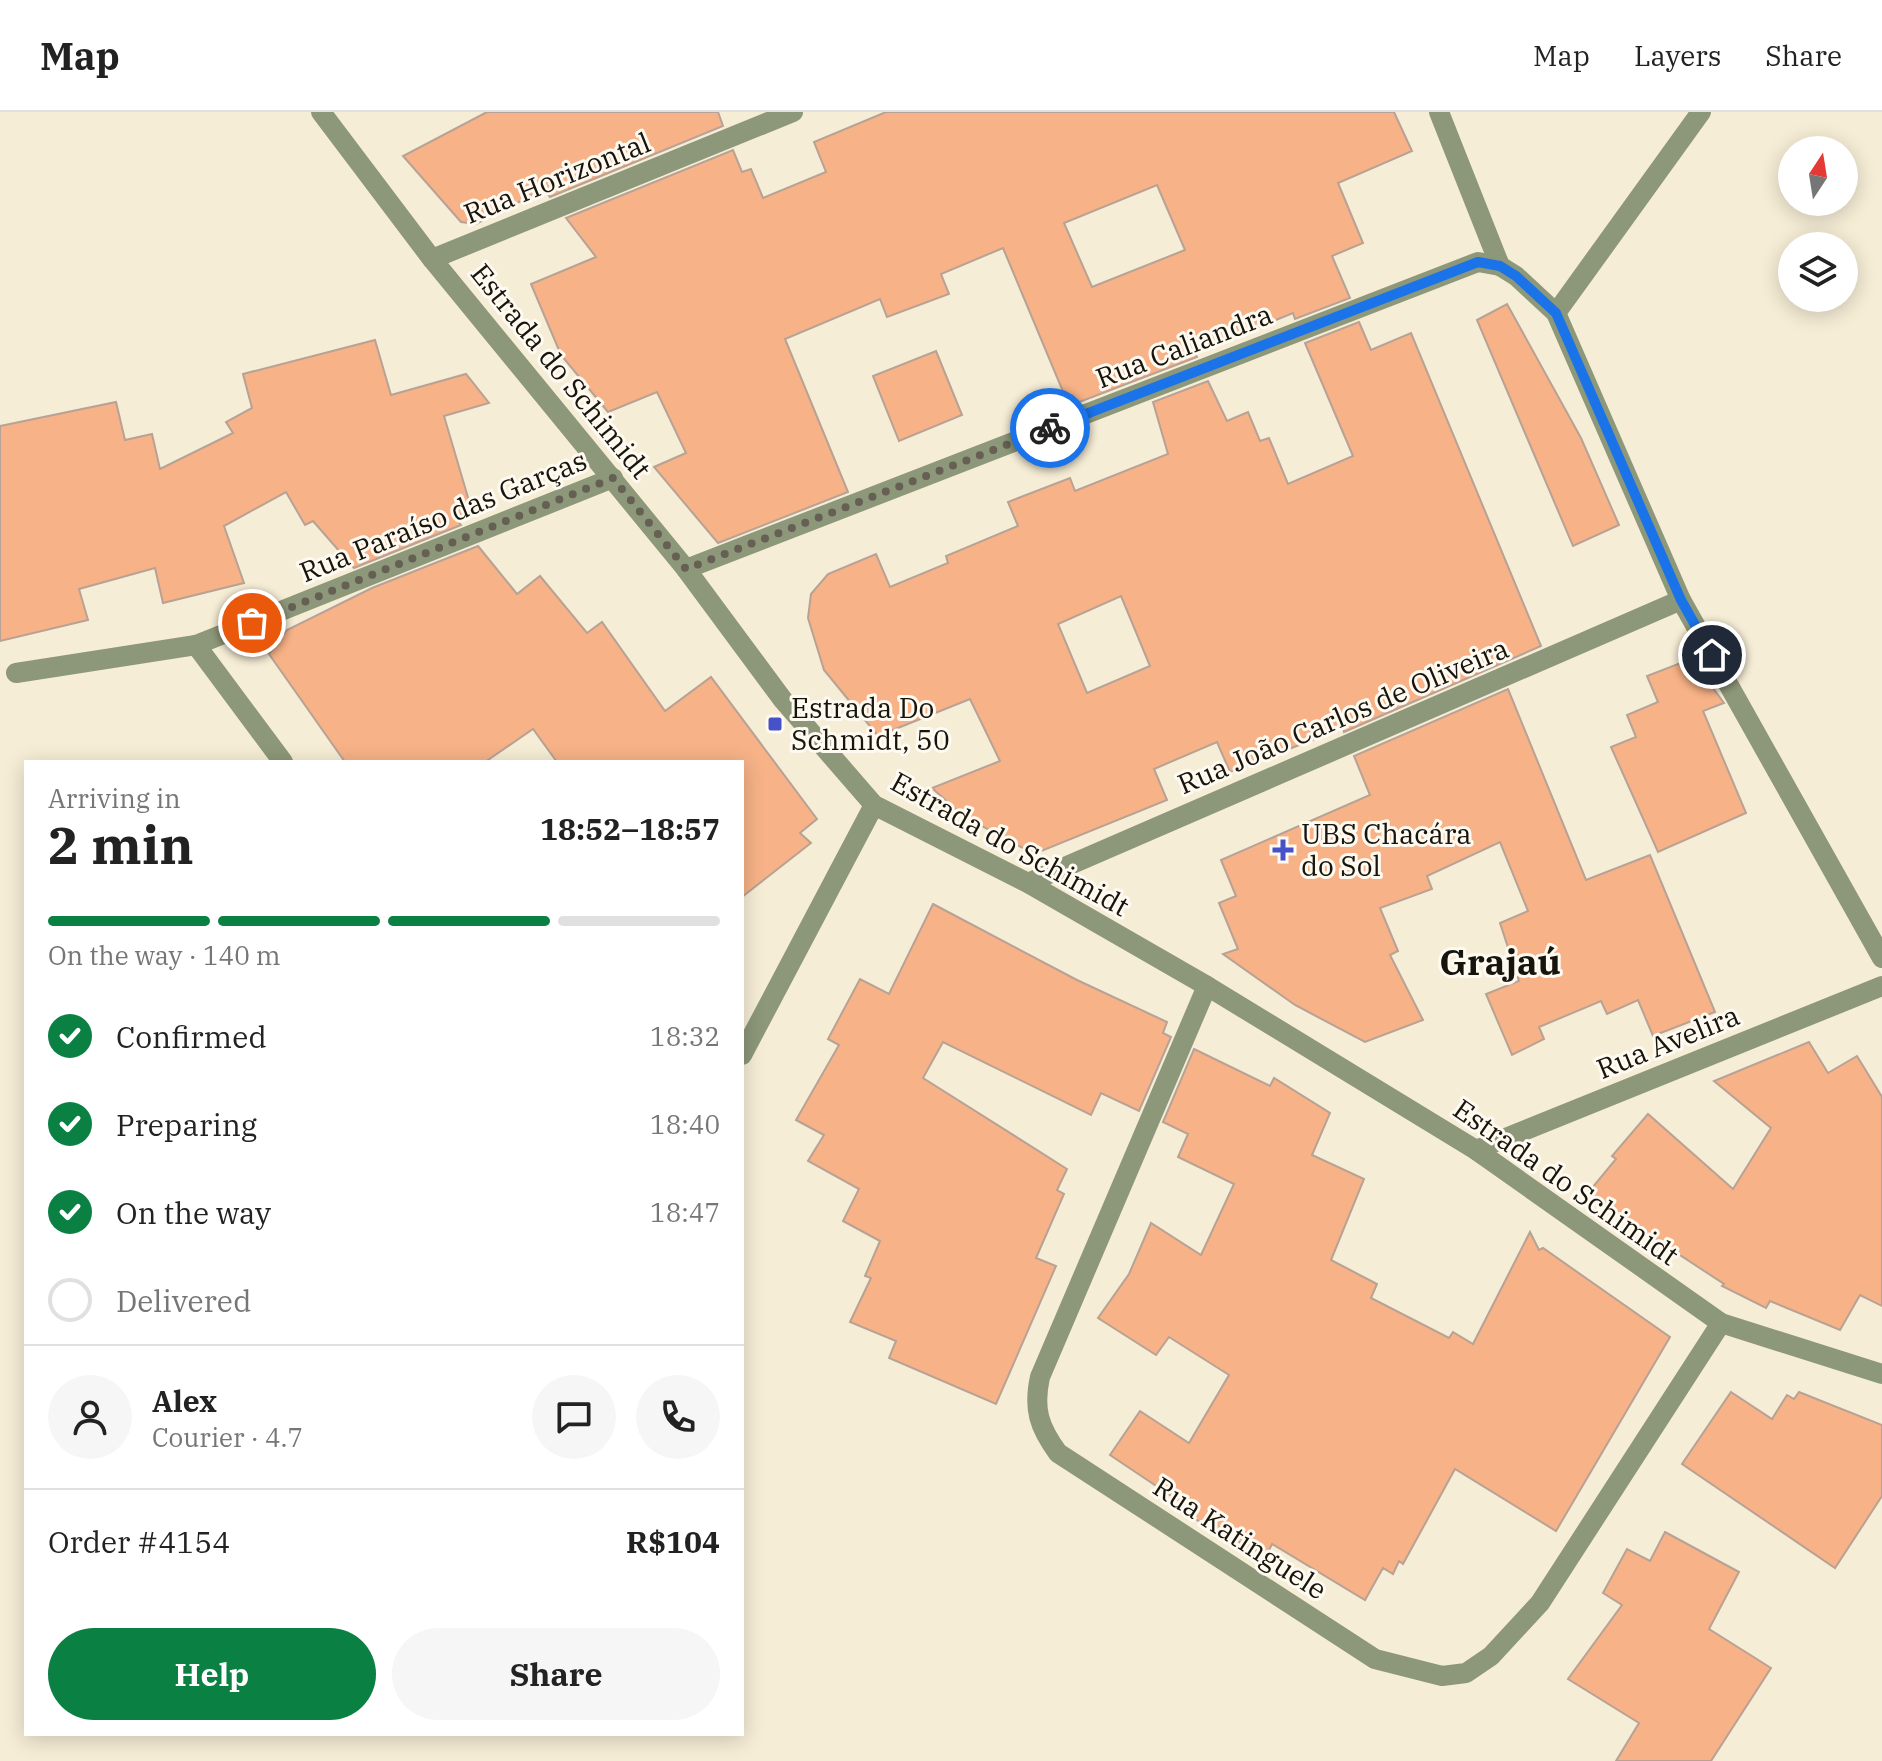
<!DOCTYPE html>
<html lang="en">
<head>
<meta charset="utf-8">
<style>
	:root { --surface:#fff; --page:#f6f6f6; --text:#222; --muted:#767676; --line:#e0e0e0; --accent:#0b8043 }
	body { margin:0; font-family:"IBM Plex Serif",serif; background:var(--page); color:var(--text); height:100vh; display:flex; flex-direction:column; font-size:30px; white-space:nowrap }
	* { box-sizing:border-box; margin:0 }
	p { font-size:26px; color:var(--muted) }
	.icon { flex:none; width:44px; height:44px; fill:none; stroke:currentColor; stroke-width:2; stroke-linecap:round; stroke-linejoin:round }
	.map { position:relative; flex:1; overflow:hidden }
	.details { position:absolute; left:24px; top:648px; width:720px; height:976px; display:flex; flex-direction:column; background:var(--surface); border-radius:0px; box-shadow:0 4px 20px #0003 }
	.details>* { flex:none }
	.needle { width:52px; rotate:12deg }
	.buttons { position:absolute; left:1778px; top:24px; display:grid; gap:16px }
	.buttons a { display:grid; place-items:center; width:80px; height:80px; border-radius:50%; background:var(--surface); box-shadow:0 4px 20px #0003; font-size:40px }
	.pin { position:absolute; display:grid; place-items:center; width:68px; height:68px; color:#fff; margin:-34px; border:4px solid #fff; border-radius:50%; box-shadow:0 2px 8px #0007 }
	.courier { position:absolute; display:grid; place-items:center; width:80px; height:80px; margin:-40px; border:6px solid #1a73e8; border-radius:50%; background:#fff; color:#222; box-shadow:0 2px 10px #0007 }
	.headline em { font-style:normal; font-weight:700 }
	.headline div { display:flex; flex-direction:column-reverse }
	.headline { display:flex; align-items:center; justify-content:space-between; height:136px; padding:0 24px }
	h1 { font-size:52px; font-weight:700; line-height:60px }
	.bar { display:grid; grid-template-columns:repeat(4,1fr); gap:12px 8px; align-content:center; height:96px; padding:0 24px }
	.bar i { height:10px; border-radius:6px; background:var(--line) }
	.bar .on { background:var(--accent) }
	.bar p { grid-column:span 4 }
	.line { display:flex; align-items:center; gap:20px; padding:0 24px; border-top:2px solid var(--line) }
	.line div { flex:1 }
	.round { display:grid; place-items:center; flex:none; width:84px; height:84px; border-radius:42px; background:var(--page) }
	ol { padding:0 24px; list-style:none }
	li { display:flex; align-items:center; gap:24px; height:88px }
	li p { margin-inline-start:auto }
	li .icon { padding:8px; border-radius:50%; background:var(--accent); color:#fff; stroke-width:4 }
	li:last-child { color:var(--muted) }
	li i { width:44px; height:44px; border:4px solid var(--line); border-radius:50% }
	.primary-button { display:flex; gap:16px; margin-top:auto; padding:16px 24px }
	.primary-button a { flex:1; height:92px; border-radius:48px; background:var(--accent); color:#fff; font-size:32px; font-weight:700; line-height:92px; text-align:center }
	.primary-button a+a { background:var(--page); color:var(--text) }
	header { display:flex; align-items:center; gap:48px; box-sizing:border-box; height:112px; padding:0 40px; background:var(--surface); border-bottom:2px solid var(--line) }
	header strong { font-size:38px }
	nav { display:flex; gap:44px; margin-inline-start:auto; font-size:28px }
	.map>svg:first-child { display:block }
</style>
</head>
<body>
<header>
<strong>Map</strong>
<nav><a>Map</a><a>Layers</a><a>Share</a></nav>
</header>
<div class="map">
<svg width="1882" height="1649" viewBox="0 0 1882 1649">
	<rect width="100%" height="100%" fill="#f6edd6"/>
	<g fill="#f7b287" stroke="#b7a295" stroke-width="2" fill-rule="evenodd">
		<polygon points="487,0 718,0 723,14 550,85 544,77 476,112 461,110 403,44"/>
		<path d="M886,0H1394L1412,39L1338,71L1363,131L1332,144L1350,186L1295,207L1293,201L1195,241L1197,245L1069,294L1003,136L941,162L949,182L887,205L880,187L785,227L848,380L718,431L654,355L686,341L657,280L608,300L561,243L531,172L596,145L566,106L733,38L742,60L751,57L763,86L826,60L814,30ZM1157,73L1185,138L1092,175L1064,111Z"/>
		<polygon points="1507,192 1581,326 1619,413 1573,434 1477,208"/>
		<path d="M1359,210L1371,238L1411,221L1541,534L1344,620L1343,616L1230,660L1217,630L1154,657L1167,688L1034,742L963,704L932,676L1000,649L970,587L878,624L824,558L808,506L811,482L828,462L876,442L890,475L948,451L946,444L1018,414L1008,390L1070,366L1075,379L1168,342L1153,290L1208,269L1227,309L1248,300L1260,329L1269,326L1288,372L1353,344L1305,231ZM1121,484L1150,554L1087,581L1058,512Z"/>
		<polygon points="375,228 391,283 466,262 489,291 444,304 472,399 454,404 461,413 354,456 313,409 305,413 286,380 224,414 244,471 163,491 155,456 79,477 88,508 0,529 0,314 116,290 125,328 152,322 160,357 233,321 226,310 252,296 243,262"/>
		<polygon points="936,239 962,303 899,329 873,264"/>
		<polygon points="478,434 517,482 540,464 587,521 602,510 665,599 711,565 817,707 800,721 811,731 742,785 742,650 557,650 533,617 485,650 345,650 269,542 287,518 372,476"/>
		<polygon points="1683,550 1704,564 1724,591 1703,599 1746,701 1658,740 1611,635 1636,625 1627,603 1658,590 1647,564"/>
		<polygon points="1508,577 1586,768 1650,743 1715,900 1653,924 1638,888 1607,902 1601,889 1539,915 1544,927 1512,943 1486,882 1519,869 1500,811 1528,799 1500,730 1427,764 1432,777 1380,796 1398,839 1390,843 1423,908 1365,930 1295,893 1223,842 1238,837 1219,791 1236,784 1221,748 1370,683 1354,644"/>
		<polygon points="933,792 1077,868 1167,910 1163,921 1171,925 1139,999 1101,981 1091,1003 943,930 923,966 1067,1057 1057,1078 1064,1082 1036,1146 1056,1154 996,1292 889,1246 896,1229 850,1210 871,1166 865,1164 880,1129 843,1109 859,1077 808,1049 824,1023 796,1008 839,933 828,927 860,867 889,882"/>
		<polygon points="1809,930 1828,961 1857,944 1882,985 1882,1194 1860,1183 1840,1218 1770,1189 1766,1196 1722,1174 1724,1172 1587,1082 1616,1047 1612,1044 1648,1002 1733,1077 1771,1016 1714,969"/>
		<polygon points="1194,937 1270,974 1274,966 1330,1001 1312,1043 1364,1067 1331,1148 1377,1172 1371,1186 1449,1226 1453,1220 1473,1232 1530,1120 1539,1138 1543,1136 1670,1225 1556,1419 1455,1357 1403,1452 1399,1449 1393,1462 1383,1456 1365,1488 1272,1432 1266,1444 1191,1405 1195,1400 1110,1343 1140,1299 1189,1331 1229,1263 1169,1225 1156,1243 1098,1206 1129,1162 1151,1111 1201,1143 1234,1072 1178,1045 1188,1022 1163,1010"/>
		<polygon points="1731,1280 1772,1307 1787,1283 1794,1287 1799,1280 1882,1313 1882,1384 1835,1456 1682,1352"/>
		<polygon points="1665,1420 1739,1460 1709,1517 1771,1556 1711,1649 1616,1649 1639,1611 1568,1567 1622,1493 1603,1481 1627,1437 1650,1449"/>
	</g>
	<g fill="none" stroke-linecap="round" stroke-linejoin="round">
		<g stroke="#8d9779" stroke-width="20">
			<polyline points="321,0 432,147 686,457 783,588 874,693 1028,771 1207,874 1476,1038 1721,1211 1882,1262"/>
			<polyline points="1439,0 1500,154"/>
			<polyline points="432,147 793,0"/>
			<polyline points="1556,201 1701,0"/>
			<polyline points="686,457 1478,150 1500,154 1516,164 1556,201 1681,488 1882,846"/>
			<polyline points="196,533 283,650"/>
			<polyline points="16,561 196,533 613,366"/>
			<polyline points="1028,771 1681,488"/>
			<path d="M1207,874L1040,1265C1033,1297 1039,1315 1058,1341L1375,1547L1442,1564L1466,1561L1491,1544L1540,1491L1721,1211"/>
			<polyline points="742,943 874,693"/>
			<polyline points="1476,1038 1882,874"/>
		</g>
	</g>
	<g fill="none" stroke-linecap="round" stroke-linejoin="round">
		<polyline stroke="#656053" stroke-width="8" stroke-dasharray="0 14.4" points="252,511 613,366 686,457 1050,316"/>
		<polyline stroke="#1a73e8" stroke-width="10" points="1050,316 1478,150 1500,154 1516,164 1556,201 1681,488 1712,543"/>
	</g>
	<g fill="#4653c8" stroke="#fefaf1" stroke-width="3">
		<rect x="767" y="604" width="16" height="16" rx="4"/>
		<path d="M1279 726h8v8h8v8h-8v8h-8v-8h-8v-8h8z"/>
	</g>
	<g text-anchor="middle" stroke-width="6" stroke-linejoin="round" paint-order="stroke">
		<g font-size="28" fill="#17140c" stroke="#fefaf1">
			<text transform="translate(557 66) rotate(-22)" y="10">Rua Horizontal</text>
			<text transform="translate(1184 234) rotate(-21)" y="10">Rua Caliandra</text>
			<text transform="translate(561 259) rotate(51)" y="10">Estrada do Schimidt</text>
			<text transform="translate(443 404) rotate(-22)" y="10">Rua Paraíso das Garças</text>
			<text transform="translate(1343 604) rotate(-23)" y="10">Rua João Carlos de Oliveira</text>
			<text transform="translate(1010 732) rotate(29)" y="10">Estrada do Schimidt</text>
			<text transform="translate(1668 930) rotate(-22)" y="10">Rua Avelira</text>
			<text transform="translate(1566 1070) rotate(35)" y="10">Estrada do Schimidt</text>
			<text transform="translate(1240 1426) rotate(33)" y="10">Rua Katinguele</text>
		</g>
		<g font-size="28" fill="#17140c" stroke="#fefaf1" text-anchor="start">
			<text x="791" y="606">Estrada Do<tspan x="791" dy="32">Schmidt, 50</tspan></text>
			<text x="1301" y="732">UBS Chacára<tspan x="1301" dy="32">do Sol</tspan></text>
		</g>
		<g font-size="36" font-weight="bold" fill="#17140c" stroke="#fefaf1">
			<text x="1500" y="863">Grajaú</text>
		</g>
	</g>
</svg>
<div class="buttons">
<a><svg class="needle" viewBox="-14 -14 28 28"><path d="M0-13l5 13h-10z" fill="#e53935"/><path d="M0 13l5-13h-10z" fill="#767676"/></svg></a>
<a><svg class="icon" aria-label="layers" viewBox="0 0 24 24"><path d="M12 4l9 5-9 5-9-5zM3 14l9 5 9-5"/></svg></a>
</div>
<div class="pin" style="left:252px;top:511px;background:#ea580c"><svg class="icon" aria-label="bag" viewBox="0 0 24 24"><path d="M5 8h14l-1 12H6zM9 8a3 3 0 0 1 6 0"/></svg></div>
<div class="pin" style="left:1712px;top:543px;background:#1f2937"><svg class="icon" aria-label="home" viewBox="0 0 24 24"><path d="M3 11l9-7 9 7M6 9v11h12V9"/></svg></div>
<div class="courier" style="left:1050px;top:316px"><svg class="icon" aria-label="bike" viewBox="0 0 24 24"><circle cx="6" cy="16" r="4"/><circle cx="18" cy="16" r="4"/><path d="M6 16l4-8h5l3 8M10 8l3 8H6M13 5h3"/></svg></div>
<section class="details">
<div class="headline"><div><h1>2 min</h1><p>Arriving in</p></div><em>18:52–18:57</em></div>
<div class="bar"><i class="on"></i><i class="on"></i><i class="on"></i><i></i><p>On the way · 140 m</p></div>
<ol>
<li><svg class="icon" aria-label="check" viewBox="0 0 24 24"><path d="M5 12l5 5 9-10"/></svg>Confirmed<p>18:32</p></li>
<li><svg class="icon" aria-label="check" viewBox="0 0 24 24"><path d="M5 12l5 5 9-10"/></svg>Preparing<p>18:40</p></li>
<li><svg class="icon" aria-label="check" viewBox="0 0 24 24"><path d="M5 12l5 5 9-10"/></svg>On the way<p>18:47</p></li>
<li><i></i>Delivered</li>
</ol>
<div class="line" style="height:144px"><a class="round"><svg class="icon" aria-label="person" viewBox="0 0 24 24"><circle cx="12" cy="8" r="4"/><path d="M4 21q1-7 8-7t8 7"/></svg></a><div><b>Alex</b><p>Courier · 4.7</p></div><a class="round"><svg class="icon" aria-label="chat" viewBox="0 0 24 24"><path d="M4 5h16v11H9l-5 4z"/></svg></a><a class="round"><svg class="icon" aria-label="phone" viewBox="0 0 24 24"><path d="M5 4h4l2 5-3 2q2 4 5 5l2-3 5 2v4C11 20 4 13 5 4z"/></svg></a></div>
<div class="line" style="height:104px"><div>Order #4154</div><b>R$104</b></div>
<div class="primary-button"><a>Help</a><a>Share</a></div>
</section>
</div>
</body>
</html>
